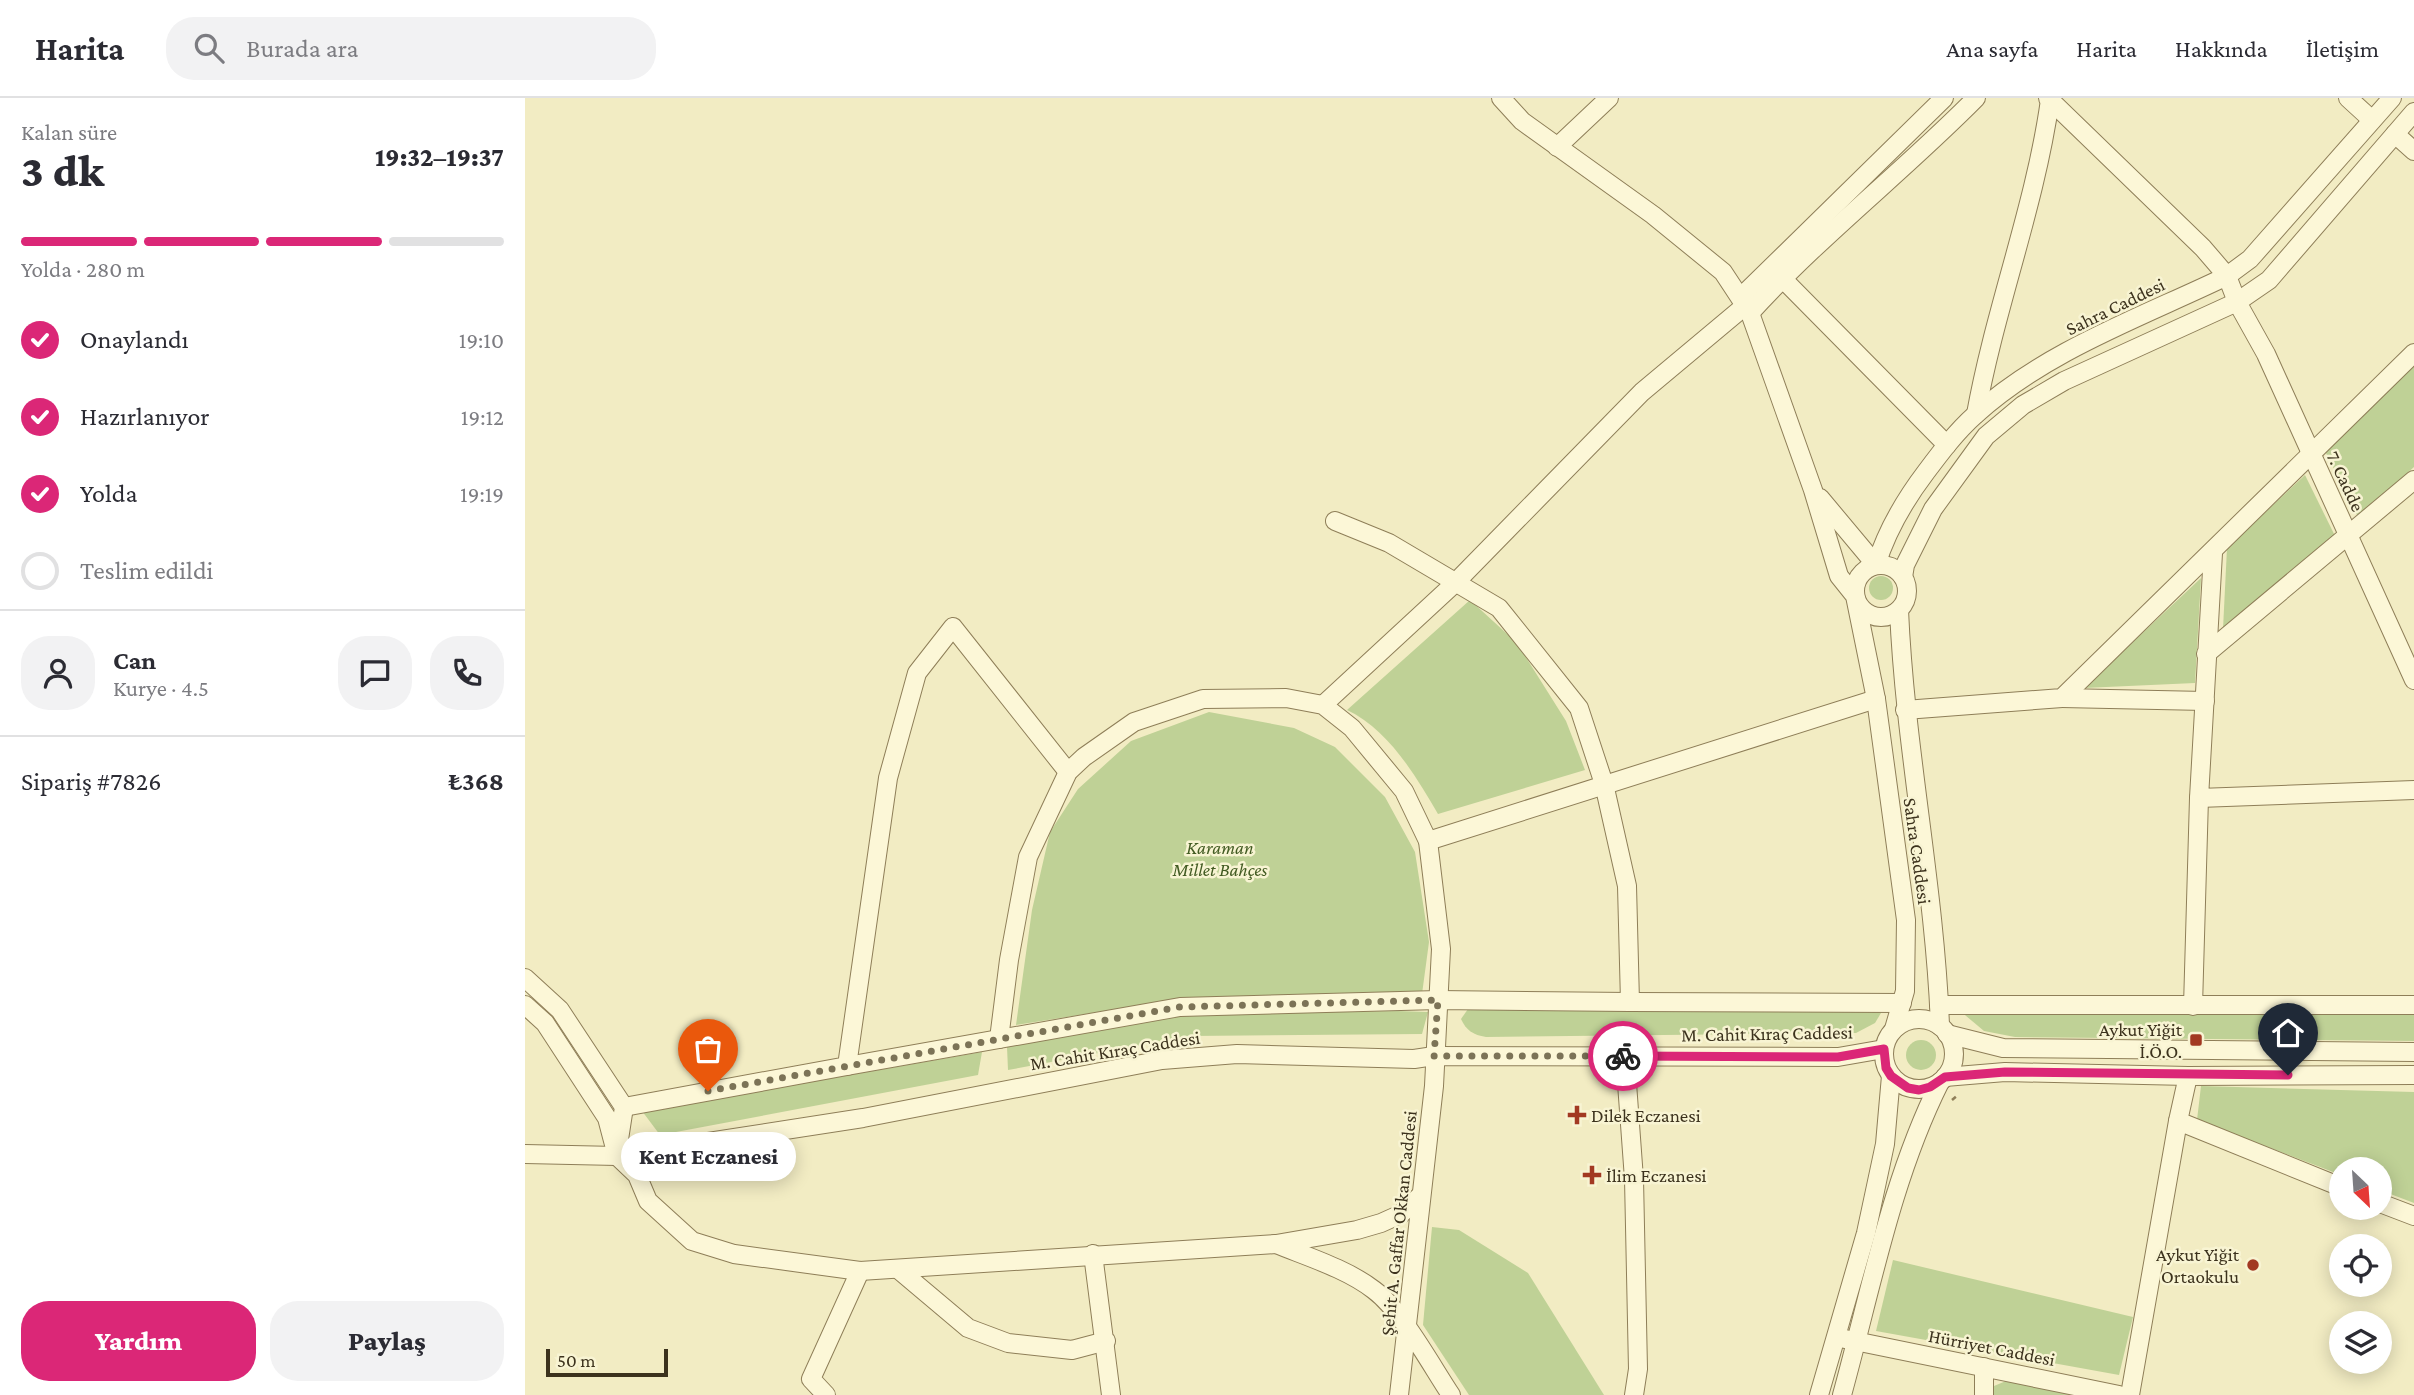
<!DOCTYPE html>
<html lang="tr">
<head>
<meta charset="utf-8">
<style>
	:root { --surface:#fff; --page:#f2f2f3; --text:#2b2b33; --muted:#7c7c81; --line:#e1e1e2; --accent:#db2777 }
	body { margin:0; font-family:"Crimson Pro",serif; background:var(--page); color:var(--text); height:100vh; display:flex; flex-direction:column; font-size:26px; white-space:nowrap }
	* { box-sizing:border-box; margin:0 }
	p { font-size:23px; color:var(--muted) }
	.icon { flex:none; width:38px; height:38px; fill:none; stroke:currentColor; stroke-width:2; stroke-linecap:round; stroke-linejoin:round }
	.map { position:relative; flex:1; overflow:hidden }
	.side { display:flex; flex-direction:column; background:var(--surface); width:525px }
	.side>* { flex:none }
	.needle { width:46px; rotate:155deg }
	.buttons { position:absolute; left:1804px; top:1059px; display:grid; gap:14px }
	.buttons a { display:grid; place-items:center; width:63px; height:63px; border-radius:50%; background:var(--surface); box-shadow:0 4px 18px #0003; font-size:35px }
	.scale { position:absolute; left:21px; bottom:18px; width:122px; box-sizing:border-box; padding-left:7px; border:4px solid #3c321d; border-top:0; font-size:19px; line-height:24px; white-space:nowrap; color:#3c321d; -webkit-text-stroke:5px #f8f4d3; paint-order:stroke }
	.pin { position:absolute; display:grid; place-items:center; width:60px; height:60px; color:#fff; margin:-72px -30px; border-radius:50% 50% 50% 0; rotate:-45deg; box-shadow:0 0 7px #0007 }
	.pin .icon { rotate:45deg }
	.courier { position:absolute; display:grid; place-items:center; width:70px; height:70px; margin:-35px; border:5px solid #db2777; border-radius:50%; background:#fff; color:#222; box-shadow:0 2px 9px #0007 }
	.bubble { position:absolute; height:49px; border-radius:24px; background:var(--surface); box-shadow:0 4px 18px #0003; font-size:23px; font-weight:800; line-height:49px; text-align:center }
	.summary em { font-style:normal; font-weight:800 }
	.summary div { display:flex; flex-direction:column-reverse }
	.summary { display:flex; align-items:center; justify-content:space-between; height:119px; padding:0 21px }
	h1 { font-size:46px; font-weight:800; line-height:52px }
	.bar { display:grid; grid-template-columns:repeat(4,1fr); gap:10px 7px; align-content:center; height:84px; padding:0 21px }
	.bar i { height:9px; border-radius:5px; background:var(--line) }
	.bar .current { background:var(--accent) }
	.bar p { grid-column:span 4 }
	.line { display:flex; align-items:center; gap:18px; padding:0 21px; border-top:2px solid var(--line) }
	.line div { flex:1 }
	.round { display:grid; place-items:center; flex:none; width:74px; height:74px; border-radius:28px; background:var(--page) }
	ol { padding:0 21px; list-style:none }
	li { display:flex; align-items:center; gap:21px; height:77px }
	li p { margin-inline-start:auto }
	li .icon { padding:7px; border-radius:50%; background:var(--accent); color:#fff; stroke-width:4 }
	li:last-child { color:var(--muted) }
	li i { width:38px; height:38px; border:4px solid var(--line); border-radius:50% }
	.button { display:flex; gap:14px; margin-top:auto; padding:14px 21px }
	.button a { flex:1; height:80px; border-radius:28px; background:var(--accent); color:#fff; font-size:28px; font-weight:800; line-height:80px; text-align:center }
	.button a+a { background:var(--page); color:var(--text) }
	header { display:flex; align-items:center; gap:42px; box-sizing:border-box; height:98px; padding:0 35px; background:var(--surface); border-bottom:2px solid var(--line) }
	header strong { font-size:33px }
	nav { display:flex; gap:38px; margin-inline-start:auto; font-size:24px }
	.search { width:490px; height:63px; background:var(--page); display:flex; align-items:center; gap:18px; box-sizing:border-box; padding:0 24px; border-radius:28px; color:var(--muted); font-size:26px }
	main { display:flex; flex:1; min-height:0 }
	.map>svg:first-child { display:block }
</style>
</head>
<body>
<header>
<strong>Harita</strong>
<div class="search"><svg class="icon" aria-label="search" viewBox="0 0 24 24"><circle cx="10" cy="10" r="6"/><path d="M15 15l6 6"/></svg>Burada ara</div>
<nav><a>Ana sayfa</a><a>Harita</a><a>Hakkında</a><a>İletişim</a></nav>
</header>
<main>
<section class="side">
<div class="summary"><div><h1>3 dk</h1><p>Kalan süre</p></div><em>19:32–19:37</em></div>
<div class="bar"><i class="current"></i><i class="current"></i><i class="current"></i><i></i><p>Yolda · 280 m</p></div>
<ol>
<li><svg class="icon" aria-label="check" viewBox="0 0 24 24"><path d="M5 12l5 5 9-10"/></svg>Onaylandı<p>19:10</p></li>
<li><svg class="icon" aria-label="check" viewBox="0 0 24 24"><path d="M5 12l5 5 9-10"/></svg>Hazırlanıyor<p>19:12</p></li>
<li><svg class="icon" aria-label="check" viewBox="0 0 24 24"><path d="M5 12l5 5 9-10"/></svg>Yolda<p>19:19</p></li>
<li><i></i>Teslim edildi</li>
</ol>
<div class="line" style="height:126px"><a class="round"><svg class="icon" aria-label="person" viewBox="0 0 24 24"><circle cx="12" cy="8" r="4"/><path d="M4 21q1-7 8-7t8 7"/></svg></a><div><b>Can</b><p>Kurye · 4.5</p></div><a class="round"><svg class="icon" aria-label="chat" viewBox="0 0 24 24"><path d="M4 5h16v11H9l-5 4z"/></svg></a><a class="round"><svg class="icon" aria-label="phone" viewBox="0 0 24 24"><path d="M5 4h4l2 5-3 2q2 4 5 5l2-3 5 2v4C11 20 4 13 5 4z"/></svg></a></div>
<div class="line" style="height:91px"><div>Sipariş #7826</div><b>₺368</b></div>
<div class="button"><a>Yardım</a><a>Paylaş</a></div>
</section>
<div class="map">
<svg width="1889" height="1297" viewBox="0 0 1889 1297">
	<rect width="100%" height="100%" fill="#f2ecc3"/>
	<g fill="#bfd196">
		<polygon points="1889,259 1889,369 1833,419 1799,351"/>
		<polygon points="1780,377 1812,442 1698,531 1702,450"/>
		<circle cx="1356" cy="490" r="12"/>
		<polygon points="1676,480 1670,585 1559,590"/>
		<path d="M945,502L992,545L1041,623L1060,672L913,716C891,678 863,631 822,612Z"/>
		<polygon points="684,614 769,630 810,649 860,699 890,754 904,844 897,896 649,902 491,927 507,812 525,734 553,691 606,643"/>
		<path d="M943,911L1350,912L1356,915L1350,925L1331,935L961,939C948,937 941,932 936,921Z"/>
		<polygon points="1434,912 1889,913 1889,943 1490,939 1459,933"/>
		<polygon points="873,913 903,914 897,936 665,938 483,972 482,949 659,916"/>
		<circle cx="1396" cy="957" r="15"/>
		<polygon points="457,954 453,977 135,1037 117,1013"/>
		<polygon points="1676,988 1889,994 1889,1105 1855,1092 1855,1071 1816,1071 1816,1077 1672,1022"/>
		<polygon points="907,1129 934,1132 1003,1175 1079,1297 944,1297 898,1227"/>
		<polygon points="1368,1162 1608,1219 1594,1277 1351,1233"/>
		<polygon points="1481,1283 1555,1297 1466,1297 1469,1288"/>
	</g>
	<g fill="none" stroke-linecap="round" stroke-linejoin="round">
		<defs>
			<g id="minor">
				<polyline points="976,0 997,23 1128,117 1198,174 1225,215 1288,392 1314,478 1330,498 1351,601 1381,822 1380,893 1369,931"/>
				<polyline points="1523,0 1678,150 1702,178 1712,204 1741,256 1889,582"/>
				<polyline points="1823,0 1847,22"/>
				<polyline points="1870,36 1889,53"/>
				<polyline points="1032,49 1084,0"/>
				<polyline points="1257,180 1422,347"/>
				<polyline points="1216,199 1419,0"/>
				<path d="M1225,215C1295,138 1378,74 1451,0"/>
				<path d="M1451,316C1470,210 1510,109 1525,2"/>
				<polyline points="1295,400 1351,467"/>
				<polyline points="1688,455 1674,700 1889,692"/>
				<circle cx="1356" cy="493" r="26"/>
				<path d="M1351,467C1362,432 1379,403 1401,374C1416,354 1431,334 1450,317C1520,253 1617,219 1702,178L1725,161L1867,0"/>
				<polyline points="1378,479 1380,467 1408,411 1461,338 1498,307 1539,283 1712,204 1744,182 1889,14"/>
				<path d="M1374,512C1380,652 1410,789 1415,928"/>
				<polyline points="1681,556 1889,382"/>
				<polyline points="1537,600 1680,603"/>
				<polyline points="798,607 930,485 1117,294 1221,207"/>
				<polyline points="1380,612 1537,600 1889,255"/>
				<polyline points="903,743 1351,601"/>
				<polyline points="0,880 35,912 99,1009 93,1048"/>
				<polyline points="1105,904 1377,905"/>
				<polyline points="0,907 20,925 82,1020 92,1058 112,1077 123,1103 167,1143 209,1156 335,1173 751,1146 832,1132 856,1125 876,1116 896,1097"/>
				<polyline points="1414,907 1889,907"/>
				<polyline points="1668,908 1674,700"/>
				<circle cx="1394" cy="956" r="35"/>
				<polyline points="1422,936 1478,950 1889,954"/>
				<polyline points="474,941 484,862 503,759 543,674 559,659 609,624 678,601 761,600 798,607 827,630 879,693 903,743 916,851 909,988 874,1297"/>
				<polyline points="1100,958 1109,1081 1113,1271 1109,1297"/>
				<polyline points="322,968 655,909 913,902 1105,904 1102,788 1079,686 1054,610 974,510 864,445 810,423"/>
				<polyline points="1663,978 1653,1023 1816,1089"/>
				<polyline points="1420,979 1480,974 1663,978 1889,977"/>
				<polyline points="99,1009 322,968 363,680 392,575 428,529 543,674"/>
				<polyline points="0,1056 92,1058 338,1020 637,962 712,956 889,961 909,958 1313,959 1359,951"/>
				<polyline points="1855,1105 1889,1118"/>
				<path d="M751,1146C783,1159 822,1171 849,1192C877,1213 906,1267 926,1297"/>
				<polyline points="568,1156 586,1297"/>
				<polyline points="373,1171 443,1230 483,1245 547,1252 581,1243"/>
				<polyline points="1320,1241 1594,1297"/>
				<polyline points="301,1297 286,1281 335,1173"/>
				<polyline points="1294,1297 1341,1135 1360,1046 1366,978"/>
				<path d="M1317,1297C1346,1192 1366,1082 1415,984"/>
				<polyline points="1459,1297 1459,1269"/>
				<polyline points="1605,1297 1653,1023"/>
			</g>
		</defs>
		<use href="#minor" stroke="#8e7e58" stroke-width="20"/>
		<polyline stroke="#8e7e58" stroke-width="2.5" stroke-dasharray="5 3.5" stroke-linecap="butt" points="1427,1002 1433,997"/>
		<use href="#minor" stroke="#fcf7d7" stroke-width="18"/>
	</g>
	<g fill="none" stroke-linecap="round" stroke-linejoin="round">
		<polyline stroke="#7c7357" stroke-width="7" stroke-dasharray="0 12.6" points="183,993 655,909 913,902 909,958 1098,958"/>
		<polyline stroke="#db2777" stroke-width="9" points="1098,958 1313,959 1359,951 1361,970 1366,978 1383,990 1394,992 1405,989 1420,979 1480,974 1763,977"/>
	</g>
	<g fill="#a23922" stroke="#f8f4d3" stroke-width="2.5">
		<rect x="1664" y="935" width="14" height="14" rx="3.5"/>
		<path d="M1048.5 1006.5h7v7h7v7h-7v7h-7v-7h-7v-7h7z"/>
		<path d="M1063.5 1066.5h7v7h7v7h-7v7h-7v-7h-7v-7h7z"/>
		<circle cx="1728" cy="1167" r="7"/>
	</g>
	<g text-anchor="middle" stroke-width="5" stroke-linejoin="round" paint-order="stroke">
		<g font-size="19" fill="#3c321d" stroke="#f8f4d3">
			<text transform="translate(1590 208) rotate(-26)" y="7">Sahra Caddesi</text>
			<text transform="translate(1821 383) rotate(65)" y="7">7. Cadde</text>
			<text transform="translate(1393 753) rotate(82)" y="7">Sahra Caddesi</text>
			<text transform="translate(1242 935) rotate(-1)" y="7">M. Cahit Kıraç Caddesi</text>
			<text transform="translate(590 952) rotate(-9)" y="7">M. Cahit Kıraç Caddesi</text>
			<text transform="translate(873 1125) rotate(-84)" y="7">Şehit A. Gaffar Okkan Caddesi</text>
			<text transform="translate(1467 1249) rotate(11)" y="7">Hürriyet Caddesi</text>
		</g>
		<g font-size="19" font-style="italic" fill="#425b22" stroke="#f8f4d3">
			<text x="695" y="756">Karaman<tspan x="695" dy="22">Millet Bahçes</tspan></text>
		</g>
		<g font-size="19" fill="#3c321d" stroke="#f8f4d3" text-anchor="end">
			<text x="1657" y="938">Aykut Yiğit<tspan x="1657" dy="22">İ.Ö.O.</tspan></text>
			<text x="1066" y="1024" text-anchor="start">Dilek Eczanesi</text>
			<text x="1081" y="1084" text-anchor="start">İlim Eczanesi</text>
			<text x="1714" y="1163">Aykut Yiğit<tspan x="1714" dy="22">Ortaokulu</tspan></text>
		</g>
	</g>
</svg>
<div class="buttons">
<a><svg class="needle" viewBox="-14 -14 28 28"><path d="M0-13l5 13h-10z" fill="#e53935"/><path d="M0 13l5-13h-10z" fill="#7c7c81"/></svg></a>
<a><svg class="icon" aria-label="locate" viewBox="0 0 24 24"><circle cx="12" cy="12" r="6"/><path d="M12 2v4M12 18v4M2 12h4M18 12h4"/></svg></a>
<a><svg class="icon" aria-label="layers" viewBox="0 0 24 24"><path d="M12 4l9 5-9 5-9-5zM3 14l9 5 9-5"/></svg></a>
</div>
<div class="scale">50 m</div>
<div class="pin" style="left:183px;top:993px;background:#ea580c"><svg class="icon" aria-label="bag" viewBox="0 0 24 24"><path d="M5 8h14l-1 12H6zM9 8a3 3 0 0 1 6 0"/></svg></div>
<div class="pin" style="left:1763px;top:977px;background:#1f2937"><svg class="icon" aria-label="home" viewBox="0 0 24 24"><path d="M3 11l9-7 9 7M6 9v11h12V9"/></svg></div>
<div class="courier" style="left:1098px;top:958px"><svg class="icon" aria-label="bike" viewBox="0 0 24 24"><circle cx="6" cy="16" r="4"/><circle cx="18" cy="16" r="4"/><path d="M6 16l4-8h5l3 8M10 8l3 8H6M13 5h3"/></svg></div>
<div class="bubble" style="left:96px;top:1034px;width:175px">Kent Eczanesi</div>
</div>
</main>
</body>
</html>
